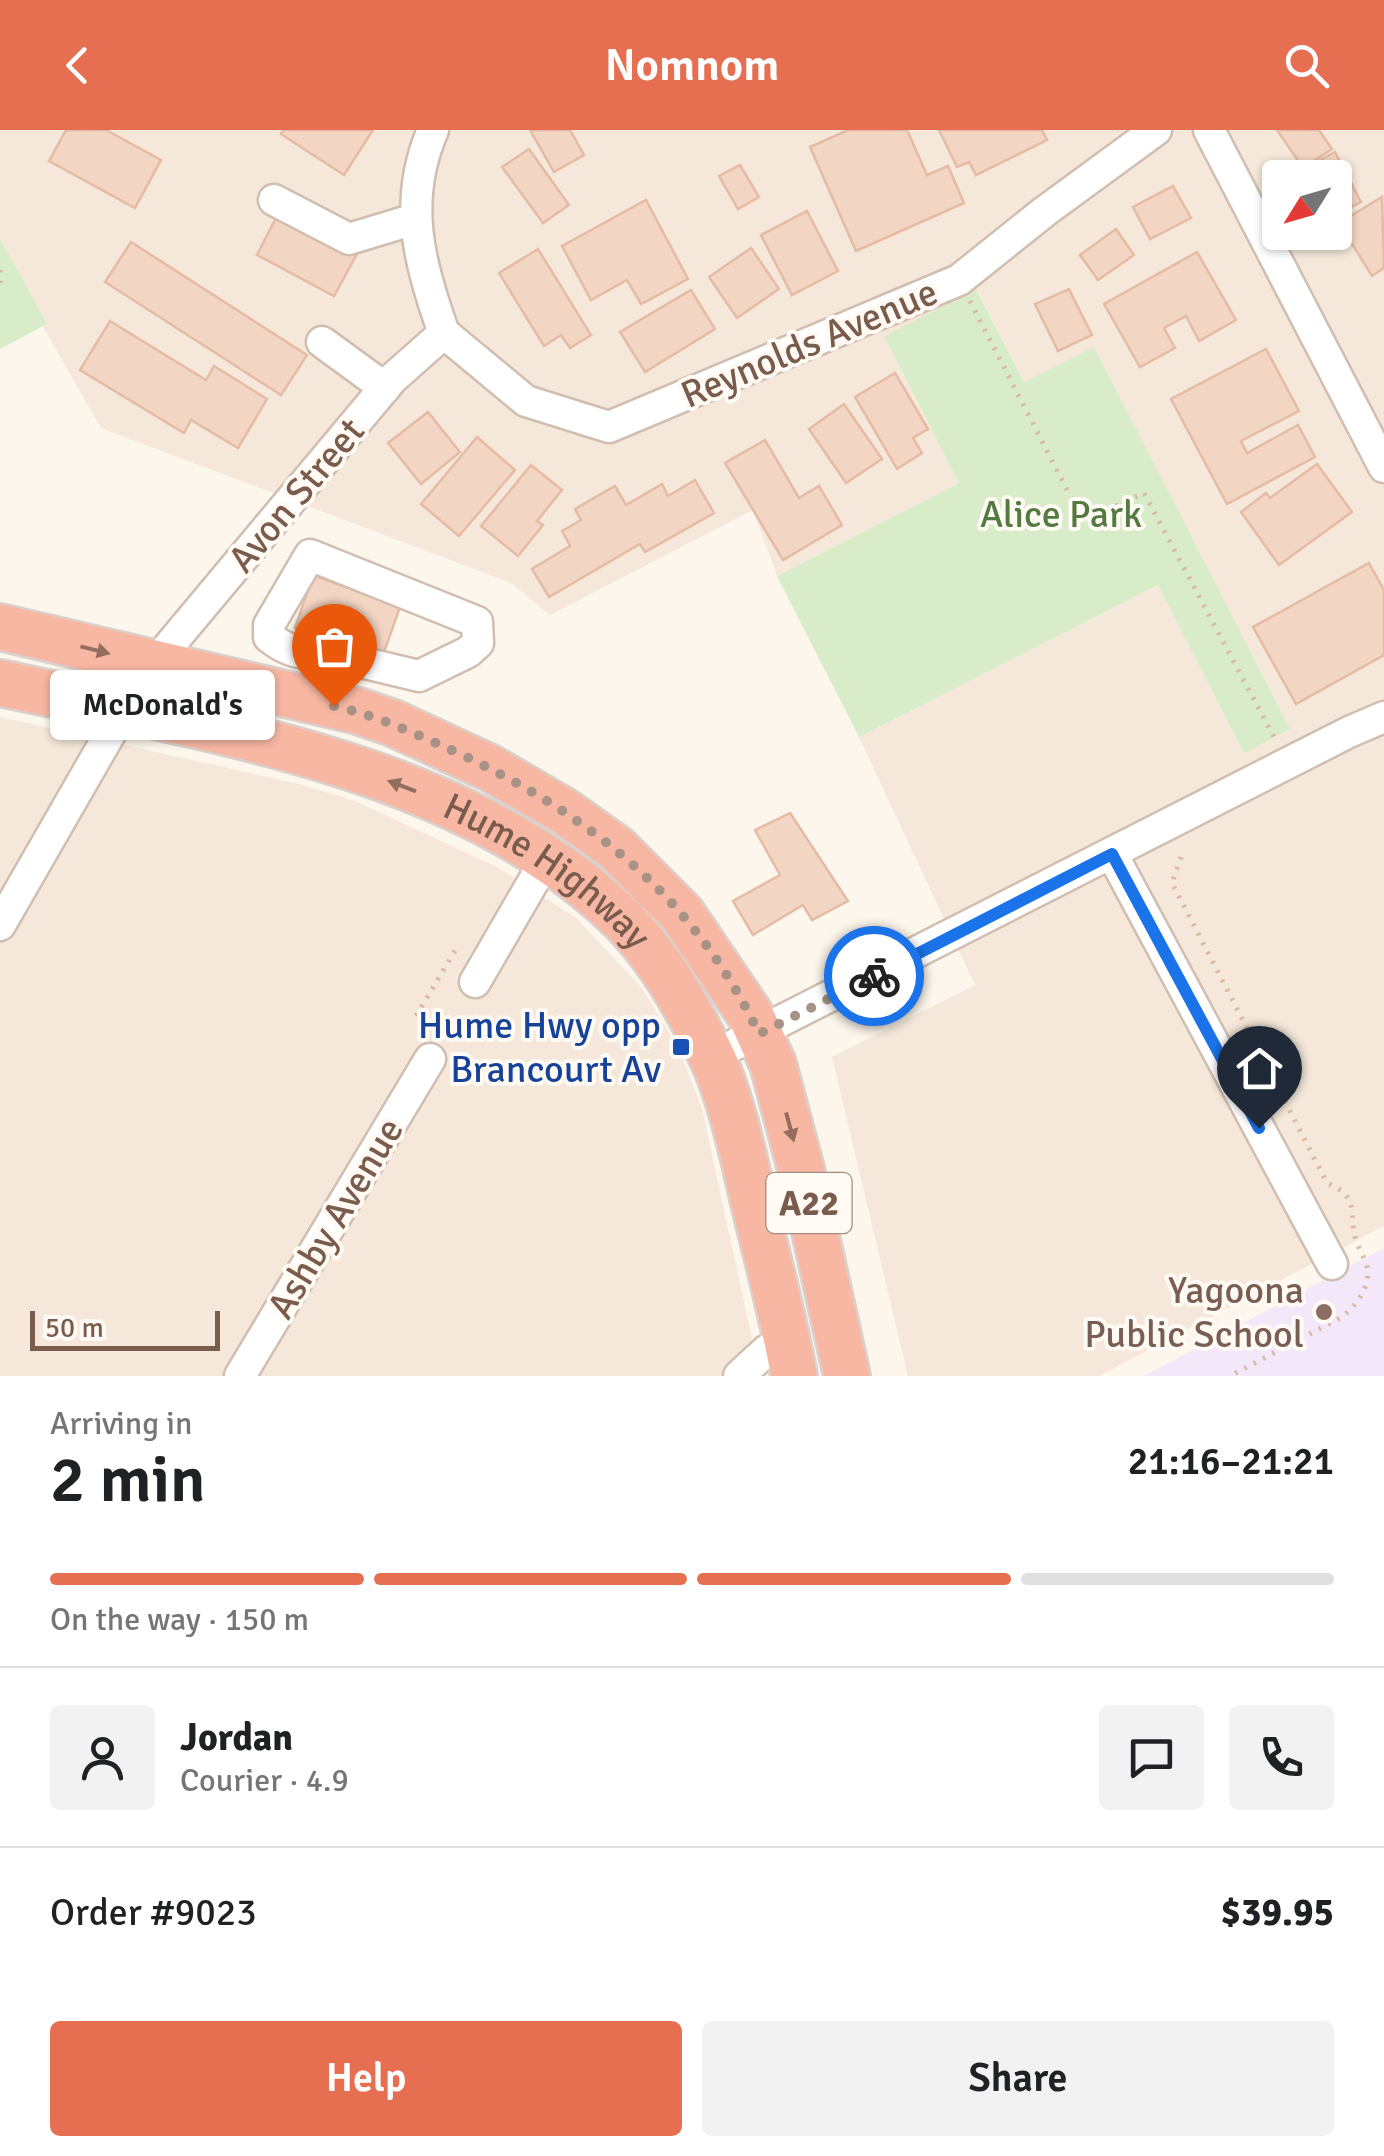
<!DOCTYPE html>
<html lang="en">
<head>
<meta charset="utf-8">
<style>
	:root { --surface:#fff; --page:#f2f2f2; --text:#202124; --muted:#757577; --line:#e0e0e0; --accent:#e76f51 }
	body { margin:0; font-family:Signika,sans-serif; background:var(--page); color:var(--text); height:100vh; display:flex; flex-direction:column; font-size:38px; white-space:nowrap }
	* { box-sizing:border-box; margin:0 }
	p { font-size:32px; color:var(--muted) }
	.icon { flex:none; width:55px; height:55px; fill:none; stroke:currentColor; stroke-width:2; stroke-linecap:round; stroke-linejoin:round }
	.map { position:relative; height:1246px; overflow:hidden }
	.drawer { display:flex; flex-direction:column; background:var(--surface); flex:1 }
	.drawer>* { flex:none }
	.needle { width:65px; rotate:233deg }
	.tools { position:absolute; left:1262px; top:30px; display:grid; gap:20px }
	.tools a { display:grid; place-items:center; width:90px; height:90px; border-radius:10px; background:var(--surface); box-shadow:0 2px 8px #0004; font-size:50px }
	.scale { position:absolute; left:30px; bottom:25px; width:190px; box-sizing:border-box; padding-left:10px; border:5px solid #7a5c4d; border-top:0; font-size:28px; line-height:35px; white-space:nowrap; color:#7a5c4d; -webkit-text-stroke:8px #fffaf3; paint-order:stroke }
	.pin { position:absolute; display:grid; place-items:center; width:85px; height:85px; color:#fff; margin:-102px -42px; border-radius:50% 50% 50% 0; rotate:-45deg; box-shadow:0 0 10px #0007 }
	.pin .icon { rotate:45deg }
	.courier { position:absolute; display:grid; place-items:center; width:100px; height:100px; margin:-50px; border:8px solid #1a73e8; border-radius:50%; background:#fff; color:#222; box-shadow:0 2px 12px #0007 }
	.bubble { position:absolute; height:70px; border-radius:10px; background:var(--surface); box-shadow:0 2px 8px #0004; font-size:32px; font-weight:600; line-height:70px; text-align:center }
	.headline em { font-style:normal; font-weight:600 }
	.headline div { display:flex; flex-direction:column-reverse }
	.headline { display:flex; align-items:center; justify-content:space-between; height:170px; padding:0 50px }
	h1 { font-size:65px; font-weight:600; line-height:75px }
	.bar { display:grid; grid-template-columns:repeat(4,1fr); gap:15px 10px; align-content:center; height:120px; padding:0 50px }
	.bar i { height:12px; border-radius:8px; background:var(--line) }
	.bar .current { background:var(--accent) }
	.bar p { grid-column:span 4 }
	.line { display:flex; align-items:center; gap:25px; padding:0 50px; border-top:2px solid var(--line) }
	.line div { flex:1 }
	.round { display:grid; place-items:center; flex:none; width:105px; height:105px; border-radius:10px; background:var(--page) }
	.cta { display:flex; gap:20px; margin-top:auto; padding:20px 50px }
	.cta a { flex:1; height:115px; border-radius:10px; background:var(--accent); color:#fff; font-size:40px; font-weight:600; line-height:115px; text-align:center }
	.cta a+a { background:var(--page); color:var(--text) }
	header { display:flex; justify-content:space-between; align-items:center; height:130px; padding:0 50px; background:var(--accent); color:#fff; font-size:45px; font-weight:600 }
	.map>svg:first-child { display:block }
</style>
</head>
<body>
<header><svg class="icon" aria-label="back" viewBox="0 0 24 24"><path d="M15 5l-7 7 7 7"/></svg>Nomnom<svg class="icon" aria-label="search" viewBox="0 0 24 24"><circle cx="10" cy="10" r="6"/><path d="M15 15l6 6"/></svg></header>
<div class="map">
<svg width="1384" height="1246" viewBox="0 0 1384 1246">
	<rect width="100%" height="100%" fill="#fdf6ec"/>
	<g fill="#f5e8da" fill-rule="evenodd">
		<path d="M0,0H1384V1096L1099,1246H908L832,927L975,855L859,607L1158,455L1244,622L1290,599L1024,252L977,160L884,206L959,353L777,446L753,380L550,485L511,453L101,298L43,197L47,194L0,108ZM1280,48H1335V102H1280Z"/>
		<polygon points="0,587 299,654 355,671 497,737 576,788 642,858 679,919 702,979 760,1246 0,1246"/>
	</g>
	<polygon fill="#f3e8fa" points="1384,1118 1384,1246 1144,1246"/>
	<g fill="#d8ecc9">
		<polygon points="0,108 47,194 0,219"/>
		<polygon points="976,159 1024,252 1094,217 1290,599 1244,623 1158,455 859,607 777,446 959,353 884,206"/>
	</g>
	<g fill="#f3d5c3" stroke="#e6bba3" stroke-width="2.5">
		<polygon points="66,0 106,0 161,30 135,78 49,31"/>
		<polygon points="283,0 373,0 344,45 281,4"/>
		<polygon points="530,0 570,0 584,25 554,42"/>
		<polygon points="848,0 907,0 927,45 948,36 964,73 856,121 810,17"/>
		<polygon points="939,0 1042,0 1047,10 976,45 969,32 957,37"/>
		<polygon points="1277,0 1319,0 1332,19 1303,38"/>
		<polygon points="529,19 569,75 543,93 502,37"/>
		<polygon points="1335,22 1361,72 1335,85 1335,48 1308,48 1304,39"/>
		<polygon points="740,35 759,67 738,79 719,46"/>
		<polygon points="1173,56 1191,88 1150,109 1133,77"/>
		<polygon points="1382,67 1384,138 1372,146 1339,93"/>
		<polygon points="646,70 688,149 641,174 627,150 591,170 562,116"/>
		<polygon points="280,80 358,122 334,166 257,125"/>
		<polygon points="807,81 838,141 792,165 761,105"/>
		<polygon points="1116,99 1134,125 1098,150 1080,125"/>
		<polygon points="131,112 307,225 281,265 105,152"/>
		<polygon points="751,118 779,159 737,188 709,147"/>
		<polygon points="538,119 591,205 570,218 561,205 544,216 499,143"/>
		<polygon points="1197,122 1236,190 1199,211 1186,186 1164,198 1175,218 1140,237 1104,174"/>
		<polygon points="1069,159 1092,205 1058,221 1035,174"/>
		<polygon points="691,160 715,199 645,242 620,202"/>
		<polygon points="110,191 206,250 214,236 267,269 238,318 191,290 184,303 80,240"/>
		<polygon points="1266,219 1299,281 1241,311 1247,323 1298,295 1315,327 1227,374 1171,269"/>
		<polygon points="895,243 928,299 913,308 922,323 897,339 855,267"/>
		<polygon points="844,274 882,329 846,353 809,299"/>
		<polygon points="428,282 460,322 421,354 388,313"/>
		<polygon points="477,307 515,340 459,406 421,374"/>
		<polygon points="765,310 799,368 819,356 842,395 783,430 725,333"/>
		<polygon points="1317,334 1352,382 1279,435 1241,382 1266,363 1270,368"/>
		<polygon points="531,335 562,360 537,391 543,395 518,426 481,396"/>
		<polygon points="695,350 714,383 645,422 640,414 549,467 532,439 570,416 562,401 581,390 575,379 615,356 626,375 662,354 668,366"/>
		<polygon points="1369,433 1384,460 1384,525 1296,574 1253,497"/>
		<polygon points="313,445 400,477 382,528 295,498"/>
		<polygon points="790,683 848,771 812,790 803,775 753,805 733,771 780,745 755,700"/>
	</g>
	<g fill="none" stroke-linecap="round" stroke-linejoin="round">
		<defs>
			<g id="minor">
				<path d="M433,0C402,71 419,134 444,203"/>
				<polyline points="1209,0 1384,337"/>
				<polyline points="274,70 349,109 415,89"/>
				<polyline points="444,203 526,271 609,297 959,150 1044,82 1156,0"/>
				<polyline points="322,212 385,258"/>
				<path d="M310,425L477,492L478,513L468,522L419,546L323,523C302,526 285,520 269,507V495Z"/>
				<polyline points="154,534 392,249 444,203"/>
				<polyline points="1112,724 1332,1134"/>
				<polyline points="0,795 123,581"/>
				<polyline points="475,852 547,728"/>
				<polyline points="712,926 1349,602 1384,587"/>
				<polyline points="240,1246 430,929"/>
				<polyline points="739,1246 766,1221 787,1208"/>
			</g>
			<g id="highway">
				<polyline points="0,497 358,581 393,593 490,638 564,681 616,718 682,784 751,886 773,934 802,1043 847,1246"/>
				<path id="s1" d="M0,553C207,599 466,635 623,790C659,827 688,877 710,923C730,963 743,1024 753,1068C767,1127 783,1186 794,1246"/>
			</g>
		</defs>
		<use href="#minor" stroke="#d1beb0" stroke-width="35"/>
		<use href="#highway" stroke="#dad1cd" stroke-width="50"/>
		<g stroke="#d9b8a5" stroke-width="5" stroke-dasharray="2.5 8" stroke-linecap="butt">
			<polyline points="0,140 0,160"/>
			<polyline points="970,171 1083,391 1144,363 1275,609"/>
			<path d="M1181,727L1172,753L1327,1053C1361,1067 1348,1083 1356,1111C1359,1119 1363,1125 1366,1133C1373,1154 1357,1175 1342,1187L1230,1246"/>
			<polyline points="416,886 459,814"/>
		</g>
		<use href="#minor" stroke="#fff" stroke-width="30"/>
		<use href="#highway" stroke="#f7b7a3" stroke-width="45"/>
	</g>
	<defs><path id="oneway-solid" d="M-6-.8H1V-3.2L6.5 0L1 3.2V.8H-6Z" transform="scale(2.5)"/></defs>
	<g fill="#936e5e">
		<use href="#oneway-solid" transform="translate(95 520) rotate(14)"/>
		<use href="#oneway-solid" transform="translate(402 656) rotate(-159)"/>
		<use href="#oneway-solid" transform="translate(790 997) rotate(75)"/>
	</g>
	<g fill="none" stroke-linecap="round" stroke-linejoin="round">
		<path stroke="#a89285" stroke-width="10" stroke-dasharray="0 18" d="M334,576C378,586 416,604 456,622C590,685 695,768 759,904L874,846"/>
		<polyline stroke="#1a73e8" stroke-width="12" points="874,846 1112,724 1259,998"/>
	</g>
	<rect fill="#1a4fb4" stroke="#fffaf3" stroke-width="4" x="671" y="907" width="20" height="20" rx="5"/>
	<circle fill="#8d6e63" stroke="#fffaf3" stroke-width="4" cx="1324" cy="1182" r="10"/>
	<g text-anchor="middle" stroke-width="8" stroke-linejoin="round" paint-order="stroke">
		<rect fill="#fffaf3" stroke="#a28b7f" stroke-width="2.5" x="766.5" y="1043" width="85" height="60" rx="8"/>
		<g font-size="35" font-weight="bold" fill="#7a5c4d">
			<text x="809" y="1085">A22</text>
		</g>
		<g font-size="38" fill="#7a5c4d" stroke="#fffaf3">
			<text transform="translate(809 213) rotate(-23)" y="13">Reynolds Avenue</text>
			<text transform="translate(296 365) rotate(-50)" y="13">Avon Street</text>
			<text dy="13" stroke="none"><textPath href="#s1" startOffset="585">Hume Highway</textPath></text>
			<text transform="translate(335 1088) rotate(-59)" y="13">Ashby Avenue</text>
		</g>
		<g font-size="38" fill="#537a41" stroke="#fffaf3">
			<text x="1061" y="397">Alice Park</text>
		</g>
		<g font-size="38" fill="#164399" stroke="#fffaf3" text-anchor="end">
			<text x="661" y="908">Hume Hwy opp<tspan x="661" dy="44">Brancourt Av</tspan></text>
		</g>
		<g font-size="38" fill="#785e54" stroke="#fffaf3" text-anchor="end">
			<text x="1304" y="1173">Yagoona<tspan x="1304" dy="44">Public School</tspan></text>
		</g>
	</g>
</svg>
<div class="tools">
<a><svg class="needle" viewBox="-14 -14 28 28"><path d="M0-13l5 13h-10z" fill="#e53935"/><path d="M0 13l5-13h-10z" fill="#757577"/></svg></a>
</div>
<div class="scale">50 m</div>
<div class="pin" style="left:334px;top:576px;background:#ea580c"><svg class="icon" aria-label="bag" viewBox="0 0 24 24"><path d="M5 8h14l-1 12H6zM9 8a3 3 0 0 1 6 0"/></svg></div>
<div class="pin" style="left:1259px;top:998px;background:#1f2937"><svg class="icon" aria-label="home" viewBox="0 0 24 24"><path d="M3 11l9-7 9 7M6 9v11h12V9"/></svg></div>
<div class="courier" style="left:874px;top:846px"><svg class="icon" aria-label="bike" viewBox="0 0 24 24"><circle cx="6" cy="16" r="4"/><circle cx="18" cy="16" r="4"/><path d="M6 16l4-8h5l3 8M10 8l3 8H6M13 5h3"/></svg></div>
<div class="bubble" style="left:50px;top:540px;width:225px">McDonald's</div>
</div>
<section class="drawer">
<div class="headline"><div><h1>2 min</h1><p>Arriving in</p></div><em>21:16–21:21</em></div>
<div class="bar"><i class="current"></i><i class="current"></i><i class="current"></i><i></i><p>On the way · 150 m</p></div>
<div class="line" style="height:180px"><a class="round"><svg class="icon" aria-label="person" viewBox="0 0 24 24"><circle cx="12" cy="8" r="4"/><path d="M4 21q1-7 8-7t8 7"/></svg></a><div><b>Jordan</b><p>Courier · 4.9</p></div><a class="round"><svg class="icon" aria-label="chat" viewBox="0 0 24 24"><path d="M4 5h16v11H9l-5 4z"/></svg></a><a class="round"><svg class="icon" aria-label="phone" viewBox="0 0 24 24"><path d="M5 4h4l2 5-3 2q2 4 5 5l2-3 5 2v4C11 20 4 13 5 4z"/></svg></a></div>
<div class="line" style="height:130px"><div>Order #9023</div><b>$39.95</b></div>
<div class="cta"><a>Help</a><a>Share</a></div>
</section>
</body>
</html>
